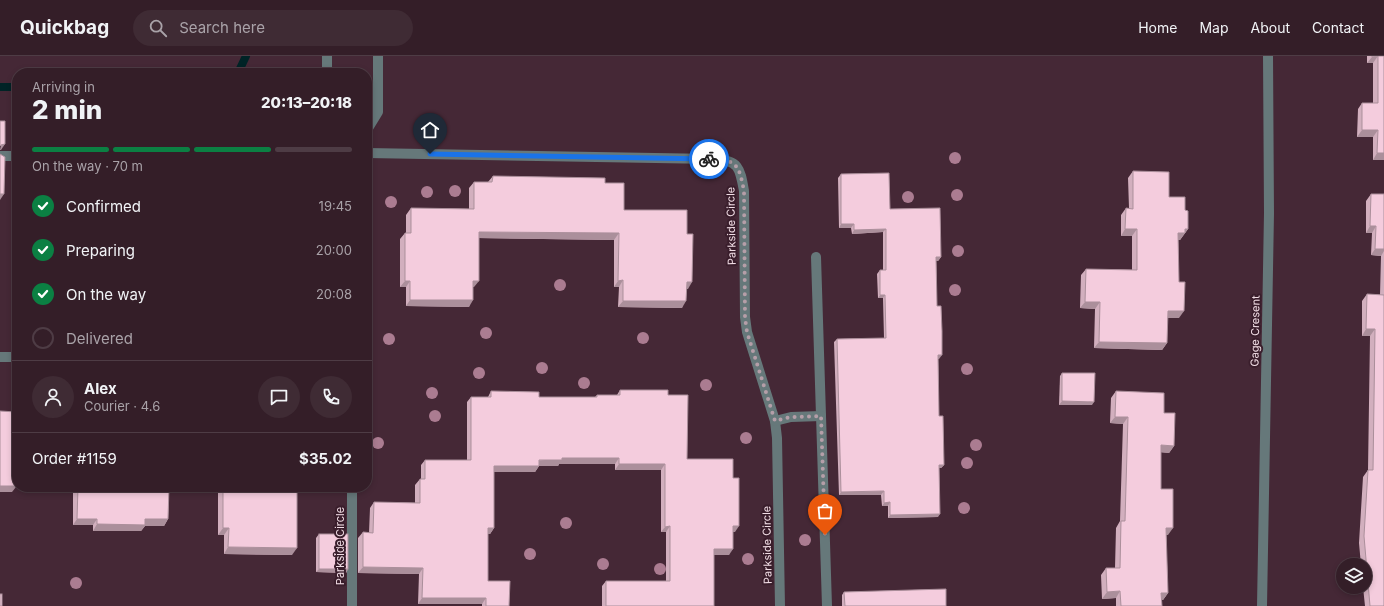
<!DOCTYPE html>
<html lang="en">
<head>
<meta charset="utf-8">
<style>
	:root { --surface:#341e28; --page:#3f2b34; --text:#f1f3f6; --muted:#a9a2a8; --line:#4e3c45; --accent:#0b8043 }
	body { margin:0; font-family:Inter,sans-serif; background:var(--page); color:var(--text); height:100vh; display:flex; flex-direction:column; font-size:15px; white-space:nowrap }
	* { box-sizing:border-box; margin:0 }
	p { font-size:13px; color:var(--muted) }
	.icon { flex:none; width:22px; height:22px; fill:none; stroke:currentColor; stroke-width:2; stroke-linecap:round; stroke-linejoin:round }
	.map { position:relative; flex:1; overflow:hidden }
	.details { position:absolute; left:12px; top:12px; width:360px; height:424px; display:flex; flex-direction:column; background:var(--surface); border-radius:16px; box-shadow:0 2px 6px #0003,0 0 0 1px var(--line) }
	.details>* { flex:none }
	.buttons { position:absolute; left:1336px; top:502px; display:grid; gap:8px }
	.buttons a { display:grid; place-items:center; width:36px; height:36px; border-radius:50%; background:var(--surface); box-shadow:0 2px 6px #0003,0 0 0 1px var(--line); font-size:20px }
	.pin { position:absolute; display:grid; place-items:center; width:34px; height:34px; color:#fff; margin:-41px -17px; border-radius:50% 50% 50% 0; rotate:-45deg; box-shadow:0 0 4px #0007 }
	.pin .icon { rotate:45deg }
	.courier { position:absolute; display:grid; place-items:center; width:40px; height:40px; margin:-20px; border:3px solid #1a73e8; border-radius:50%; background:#fff; color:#222; box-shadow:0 1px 5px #0007 }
	.headline em { font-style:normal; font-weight:800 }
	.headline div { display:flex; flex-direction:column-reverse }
	.headline { display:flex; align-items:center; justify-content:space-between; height:68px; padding:0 20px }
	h1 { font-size:26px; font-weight:800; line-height:30px }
	.bar { display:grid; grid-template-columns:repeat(4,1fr); gap:6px 4px; align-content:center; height:48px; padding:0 20px }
	.bar i { height:5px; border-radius:3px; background:var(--line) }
	.bar .active { background:var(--accent) }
	.bar p { grid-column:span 4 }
	.line { display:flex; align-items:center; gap:10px; padding:0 20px; border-top:1px solid var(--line) }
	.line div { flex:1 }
	.round { display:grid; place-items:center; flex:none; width:42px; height:42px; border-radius:21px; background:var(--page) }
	ol { padding:0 20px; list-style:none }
	li { display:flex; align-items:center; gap:12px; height:44px }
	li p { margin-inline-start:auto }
	li .icon { padding:4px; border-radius:50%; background:var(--accent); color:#fff; stroke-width:4 }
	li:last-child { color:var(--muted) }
	li i { width:22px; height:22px; border:2px solid var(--line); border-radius:50% }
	header { display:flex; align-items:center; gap:24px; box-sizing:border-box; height:56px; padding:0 20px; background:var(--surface); border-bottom:1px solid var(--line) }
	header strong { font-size:19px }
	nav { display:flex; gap:22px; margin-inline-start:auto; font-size:14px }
	.search { width:280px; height:36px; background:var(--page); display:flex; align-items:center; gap:10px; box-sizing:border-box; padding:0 14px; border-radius:22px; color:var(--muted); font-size:15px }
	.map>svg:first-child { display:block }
</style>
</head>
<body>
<header>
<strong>Quickbag</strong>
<div class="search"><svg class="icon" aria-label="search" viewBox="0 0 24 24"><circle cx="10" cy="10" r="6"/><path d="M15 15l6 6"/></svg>Search here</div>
<nav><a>Home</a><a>Map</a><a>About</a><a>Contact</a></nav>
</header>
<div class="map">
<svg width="1384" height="550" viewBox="0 0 1384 550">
	<rect width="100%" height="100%" fill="#452836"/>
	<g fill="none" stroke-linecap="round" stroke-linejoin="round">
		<g stroke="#002326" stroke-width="8">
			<polyline points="238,17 246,0"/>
			<polyline points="0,31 17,31"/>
		</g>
		<g stroke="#66787a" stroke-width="10">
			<polyline points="327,17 327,0"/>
			<polyline points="367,74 378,56 378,0"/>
			<path d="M367,97L714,103C739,104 740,112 744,135L745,261L747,276L775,365L777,382L780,550"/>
			<polyline points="0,100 17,100"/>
			<polyline points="816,201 827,550"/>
			<polyline points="0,301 17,301"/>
			<polyline points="775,365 791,361 821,360"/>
			<polyline points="352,550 352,431"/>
			<polyline points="1262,550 1269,157 1268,0"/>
		</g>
	</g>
	<g fill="#ab7c91">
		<circle cx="955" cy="102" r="6"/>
		<circle cx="455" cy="135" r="6"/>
		<circle cx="427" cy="136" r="6"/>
		<circle cx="957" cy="139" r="6"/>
		<circle cx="908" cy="141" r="6"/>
		<circle cx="391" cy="146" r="6"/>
		<circle cx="958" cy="195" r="6"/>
		<circle cx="560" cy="229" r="6"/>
		<circle cx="955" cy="234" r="6"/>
		<circle cx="486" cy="277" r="6"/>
		<circle cx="643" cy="282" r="6"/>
		<circle cx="389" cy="283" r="6"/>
		<circle cx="542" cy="312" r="6"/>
		<circle cx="967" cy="313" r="6"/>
		<circle cx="479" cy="317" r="6"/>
		<circle cx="584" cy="327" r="6"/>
		<circle cx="706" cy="329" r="6"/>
		<circle cx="432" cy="337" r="6"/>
		<circle cx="435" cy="360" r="6"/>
		<circle cx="746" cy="382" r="6"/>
		<circle cx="378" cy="387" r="6"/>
		<circle cx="976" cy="389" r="6"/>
		<circle cx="967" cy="407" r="6"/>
		<circle cx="964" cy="452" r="6"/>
		<circle cx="566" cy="467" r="6"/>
		<circle cx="805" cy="484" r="6"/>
		<circle cx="530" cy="498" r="6"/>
		<circle cx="748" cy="503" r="6"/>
		<circle cx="603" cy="508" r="6"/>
		<circle cx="660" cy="513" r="6"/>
		<circle cx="76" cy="527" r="6"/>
	</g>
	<g fill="#d2afbe">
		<polygon points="1367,0 1384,0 1384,104 1373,104 1373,81 1357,81 1358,53 1362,47 1373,47 1373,7 1367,7"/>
		<polygon points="1133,115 1169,141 1185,154 1188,173 1180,184 1178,184 1179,262 1167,262 1167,287 1162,294 1094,292 1095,253 1080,252 1081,219 1086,213 1132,214 1132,180 1121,180 1121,159 1126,152 1129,152 1128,122"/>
		<polygon points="841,118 890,153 941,201 938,205 936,205 937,250 939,303 938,303 939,360 944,409 941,412 939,412 938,461 888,462 888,450 882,450 881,439 839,439 834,286 837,283 884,282 883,242 878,242 877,218 880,214 883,214 883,176 852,178 851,172 839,172 838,122"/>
		<polygon points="493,120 605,127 624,154 688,233 686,233 682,252 618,251 619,231 614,231 614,184 479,182 474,231 473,231 469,251 406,250 406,231 400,231 400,183 405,177 406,177 406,159 411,152 469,153 469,132 474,126 488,126"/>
		<polygon points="1371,138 1384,138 1384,550 1365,550 1363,531 1365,531 1365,509 1361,509 1359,487 1363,421 1368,414 1370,280 1362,280 1362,245 1367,238 1380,239 1381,200 1371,199 1372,177 1366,177 1366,145"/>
		<polygon points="1062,317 1092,349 1059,349 1060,320"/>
		<polygon points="620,334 668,339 687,403 733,422 735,476 733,476 729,499 714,499 714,550 602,550 602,530 606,525 666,525 666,476 661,476 661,414 615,414 615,408 559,408 558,410 539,410 535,416 494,416 494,472 490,478 488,478 488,525 509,550 482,550 482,548 418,548 419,518 358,517 358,482 363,476 369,477 370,452 374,446 415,447 415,429 420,423 421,423 421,409 425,404 467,404 467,346 471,341 488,341 491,335 539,341 595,341 597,339 617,339"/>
		<polygon points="1116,335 1164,357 1174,390 1169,397 1161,396 1161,433 1168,479 1166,479 1168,537 1163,544 1162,544 1162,550 1116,550 1116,542 1102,543 1101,519 1106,512 1115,512 1116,472 1120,465 1123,368 1110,367 1111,342"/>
		<polygon points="68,431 169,431 168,463 164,470 145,470 141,475 93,475 93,469 73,469 73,431"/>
		<polygon points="218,431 297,431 292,499 224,498 224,479 218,479"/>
		<polygon points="319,478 348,513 346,517 316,516 316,482"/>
		<polygon points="844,536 946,550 842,550 842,539"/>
	</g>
	<g fill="#ab8f9b">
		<polygon points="1378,0 1373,7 1367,7 1372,1"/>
		<polygon points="1362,74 1378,74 1373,81 1357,81"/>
		<polygon points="5,88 1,94 0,94 1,89"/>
		<polygon points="1377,97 1384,97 1384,104 1373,104"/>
		<polygon points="0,138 4,138 0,144"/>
		<polygon points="841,168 854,168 851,172 839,172"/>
		<polygon points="1370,170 1376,170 1372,177 1366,177"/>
		<polygon points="886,173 883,176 852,178 854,174"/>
		<polygon points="1125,173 1137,173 1132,180 1121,180"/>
		<polygon points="1185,173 1188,173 1180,184 1173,184 1178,177"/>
		<polygon points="479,176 619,177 614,184 474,182"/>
		<polygon points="1375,193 1384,193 1384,195 1381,200 1371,199"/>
		<polygon points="936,201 941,201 938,205 933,205"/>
		<polygon points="623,224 619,231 614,231 618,225"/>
		<polygon points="405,225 410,225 406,231 400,231"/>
		<polygon points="473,225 479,225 474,231 468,231"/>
		<polygon points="687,226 692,226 688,233 682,233"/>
		<polygon points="880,239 885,239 883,242 878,242"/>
		<polygon points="410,244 473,244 469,251 406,250"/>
		<polygon points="623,245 686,245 682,252 618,251"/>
		<polygon points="1085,246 1100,246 1095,253 1080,252"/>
		<polygon points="1168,255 1184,255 1179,262 1163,262"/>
		<polygon points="1366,273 1375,273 1370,280 1362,280"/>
		<polygon points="1099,286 1167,287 1162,294 1094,292"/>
		<polygon points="938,299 942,299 939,303 936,303"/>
		<polygon points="1062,345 1094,346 1092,349 1059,349"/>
		<polygon points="1115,361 1128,361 1123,368 1110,367"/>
		<polygon points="1161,389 1174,390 1169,397 1156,396"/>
		<polygon points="562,402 619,402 615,408 559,408 558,410 539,410 535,416 489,416 494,410"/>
		<polygon points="619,408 665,408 661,414 615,414"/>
		<polygon points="939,409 944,409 941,412 937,412"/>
		<polygon points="17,424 17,431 16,431 12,436 0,436 0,430"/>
		<polygon points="884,435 881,439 839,439 841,436"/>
		<polygon points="890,446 888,450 882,450 884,447"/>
		<polygon points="940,458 938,461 888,462 890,459"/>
		<polygon points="77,463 97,463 93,469 73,469"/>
		<polygon points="145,463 168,463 164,470 145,470 141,475 93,475 97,468"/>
		<polygon points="670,470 666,476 661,476 665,471"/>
		<polygon points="733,470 739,470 735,476 729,476"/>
		<polygon points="223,472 229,472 224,479 218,479"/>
		<polygon points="488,472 494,472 490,478 484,478"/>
		<polygon points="1166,472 1173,472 1168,479 1161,479"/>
		<polygon points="228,491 297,492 292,499 224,498"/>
		<polygon points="714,493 733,493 729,499 710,499"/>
		<polygon points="363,511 423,512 419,518 358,517"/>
		<polygon points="319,513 348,513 346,517 316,516"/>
		<polygon points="1120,535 1116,542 1102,543 1107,536"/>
		<polygon points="1161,537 1168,537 1163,544 1157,544"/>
		<polygon points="422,542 486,542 482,548 418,548"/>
	</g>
	<g fill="#f4ccdd" stroke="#ab8f9b">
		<polygon points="1372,0 1384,0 1384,97 1377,97 1378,74 1362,74 1362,47 1378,47 1378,0 1372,1"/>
		<polygon points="0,65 5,65 5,88 1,89 0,90"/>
		<polygon points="0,98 5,101 4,138 0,138"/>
		<polygon points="1133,115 1169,116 1169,141 1185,141 1185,154 1188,155 1188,173 1185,173 1185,177 1178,177 1179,226 1185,226 1184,255 1168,255 1167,287 1099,286 1100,246 1085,246 1086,213 1137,214 1137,173 1125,173 1126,152 1133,153"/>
		<polygon points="889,117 890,153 940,152 941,201 936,201 937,250 941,250 942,275 942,299 938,299 939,360 943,360 944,409 939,409 940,458 890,459 890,446 884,447 884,435 841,436 837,283 886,282 885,239 880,239 880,214 886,214 886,173 854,174 854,168 841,168 841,118"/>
		<polygon points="493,120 605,122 605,127 624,127 624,154 687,154 687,178 693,178 692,226 687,226 686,245 623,245 623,224 618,225 619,177 479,176 479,225 473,225 473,244 410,244 410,225 405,225 405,177 411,177 411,152 474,153 474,126 492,126"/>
		<polygon points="1371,138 1384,138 1384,193 1375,193 1376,170 1370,170"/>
		<polygon points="1367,238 1384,239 1384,550 1370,550 1364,480 1368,414 1373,414 1375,273 1366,273"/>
		<polygon points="1062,317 1095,317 1094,346 1062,345"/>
		<polygon points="620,334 668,334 668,339 688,339 687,403 733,403 733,422 739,422 739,470 733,470 733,493 714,493 714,550 606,550 606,525 670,525 670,470 665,471 665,408 619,408 619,402 562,402 562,404 539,404 539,410 494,410 494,472 488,472 488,525 510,525 509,550 486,550 486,542 422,542 423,512 363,511 363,476 373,477 374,446 420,447 420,423 425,423 425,404 471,404 471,341 491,341 491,335 539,336 539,341 597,341 597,339 620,339"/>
		<polygon points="1116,335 1164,337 1164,357 1175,357 1174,390 1161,389 1161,433 1173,433 1173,472 1166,472 1168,537 1161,537 1162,550 1121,550 1120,535 1107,536 1106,512 1120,512 1121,465 1125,465 1128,361 1115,361"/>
		<polygon points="0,355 17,356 17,424 16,430 0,430"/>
		<polygon points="78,431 169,431 168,463 145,463 145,469 97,468 97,463 77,463"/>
		<polygon points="223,431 297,431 297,492 228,491 229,472 223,472"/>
		<rect x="319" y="478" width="29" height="35"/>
		<polygon points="946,533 946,550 845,550 844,536"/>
		<rect x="0" y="538" width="2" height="12"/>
	</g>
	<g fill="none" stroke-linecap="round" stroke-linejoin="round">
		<path stroke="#b59ea8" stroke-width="4" stroke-dasharray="0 7.2" d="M709,103C737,103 739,109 744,135L745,262L747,276L775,365L791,361L821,360L825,479"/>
		<polyline stroke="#1a73e8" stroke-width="5" points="430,98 709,103"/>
	</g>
	<g text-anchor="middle" stroke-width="4" stroke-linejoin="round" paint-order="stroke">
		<g font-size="11" fill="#f1dde5" stroke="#3a1e2c">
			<text transform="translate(731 170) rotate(-91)" y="4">Parkside Circle</text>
			<text transform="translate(1255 275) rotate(-89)" y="4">Gage Cresent</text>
			<text transform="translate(767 489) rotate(-91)" y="4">Parkside Circle</text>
			<text transform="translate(340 490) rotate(-90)" y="4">Parkside Circle</text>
		</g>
	</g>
</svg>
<div class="buttons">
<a><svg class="icon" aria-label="layers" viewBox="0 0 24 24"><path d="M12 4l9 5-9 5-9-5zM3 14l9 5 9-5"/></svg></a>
</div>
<div class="pin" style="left:825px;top:479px;background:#ea580c"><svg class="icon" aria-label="bag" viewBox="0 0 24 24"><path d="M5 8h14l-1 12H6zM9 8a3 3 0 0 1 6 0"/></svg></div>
<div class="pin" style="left:430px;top:98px;background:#1f2937"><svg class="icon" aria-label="home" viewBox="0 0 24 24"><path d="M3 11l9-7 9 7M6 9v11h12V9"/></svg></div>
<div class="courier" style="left:709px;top:103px"><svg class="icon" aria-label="bike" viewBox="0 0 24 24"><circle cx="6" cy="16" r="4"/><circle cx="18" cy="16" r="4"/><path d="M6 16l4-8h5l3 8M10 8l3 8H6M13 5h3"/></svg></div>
<section class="details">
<div class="headline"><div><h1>2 min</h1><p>Arriving in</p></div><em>20:13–20:18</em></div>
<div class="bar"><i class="active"></i><i class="active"></i><i class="active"></i><i></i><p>On the way · 70 m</p></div>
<ol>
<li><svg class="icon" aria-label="check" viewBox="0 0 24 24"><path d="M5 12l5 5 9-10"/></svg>Confirmed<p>19:45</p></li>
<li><svg class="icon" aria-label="check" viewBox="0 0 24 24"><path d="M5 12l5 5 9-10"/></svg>Preparing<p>20:00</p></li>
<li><svg class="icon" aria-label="check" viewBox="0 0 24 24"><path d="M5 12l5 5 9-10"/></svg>On the way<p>20:08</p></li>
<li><i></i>Delivered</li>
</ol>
<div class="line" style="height:72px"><a class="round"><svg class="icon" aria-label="person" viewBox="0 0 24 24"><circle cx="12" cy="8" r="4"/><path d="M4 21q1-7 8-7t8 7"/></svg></a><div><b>Alex</b><p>Courier · 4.6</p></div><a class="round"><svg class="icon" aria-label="chat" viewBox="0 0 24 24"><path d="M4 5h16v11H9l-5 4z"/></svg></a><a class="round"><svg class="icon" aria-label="phone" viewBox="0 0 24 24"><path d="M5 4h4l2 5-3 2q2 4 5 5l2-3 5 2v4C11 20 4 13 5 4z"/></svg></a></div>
<div class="line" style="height:52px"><div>Order #1159</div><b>$35.02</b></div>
</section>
</div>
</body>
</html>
